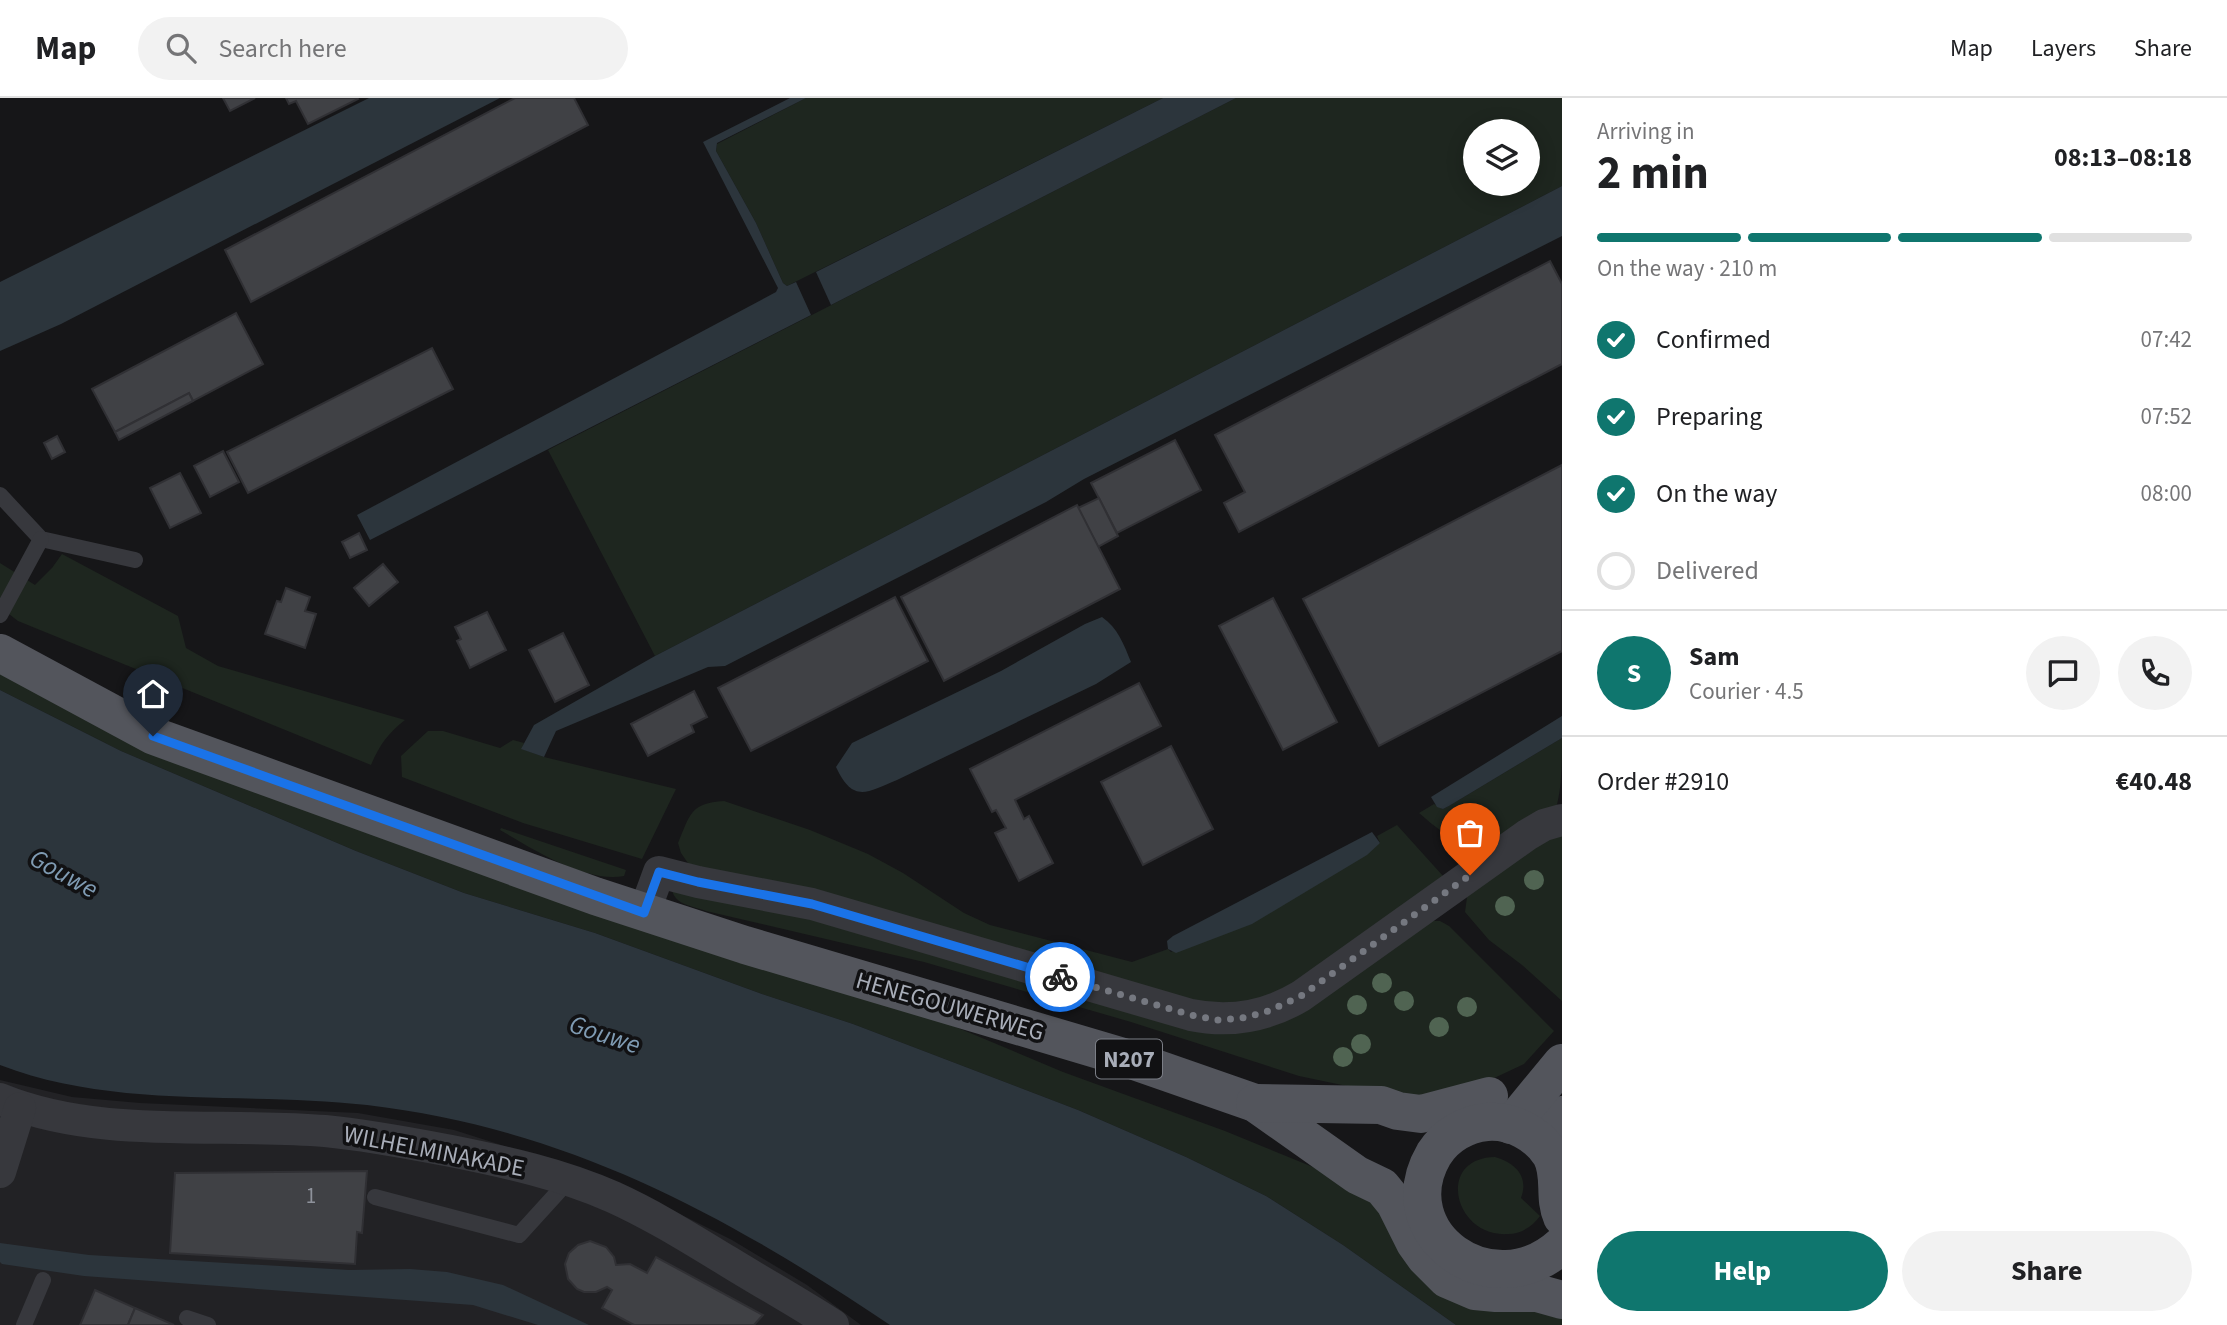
<!DOCTYPE html>
<html lang="en">
<head>
<meta charset="utf-8">
<style>
	:root { --surface:#fff; --page:#f2f2f2; --text:#202124; --muted:#757577; --line:#e0e0e0; --accent:#0f766e }
	body { margin:0; font-family:"Source Sans 3",sans-serif; background:var(--page); color:var(--text); height:100vh; display:flex; flex-direction:column; font-size:26px; white-space:nowrap }
	* { box-sizing:border-box; margin:0 }
	p { font-size:23px; color:var(--muted) }
	.icon { flex:none; width:38px; height:38px; fill:none; stroke:currentColor; stroke-width:2; stroke-linecap:round; stroke-linejoin:round }
	.map { position:relative; flex:1; overflow:hidden }
	.drawer { display:flex; flex-direction:column; background:var(--surface); width:665px }
	.drawer>* { flex:none }
	.fabs { position:absolute; left:1463px; top:21px; display:grid; gap:14px }
	.fabs a { display:grid; place-items:center; width:77px; height:77px; border-radius:50%; background:var(--surface); box-shadow:0 4px 18px #0003; font-size:35px }
	.pin { position:absolute; display:grid; place-items:center; width:60px; height:60px; color:#fff; margin:-72px -30px; border-radius:50% 50% 50% 0; rotate:-45deg; box-shadow:0 0 7px #0007 }
	.pin .icon { rotate:45deg }
	.courier { position:absolute; display:grid; place-items:center; width:70px; height:70px; margin:-35px; border:5px solid #1a73e8; border-radius:50%; background:#fff; color:#222; box-shadow:0 2px 9px #0007 }
	.overview em { font-style:normal; font-weight:700 }
	.overview div { display:flex; flex-direction:column-reverse }
	.overview { display:flex; align-items:center; justify-content:space-between; height:119px; padding:0 35px }
	h1 { font-size:46px; font-weight:700; line-height:52px }
	.bar { display:grid; grid-template-columns:repeat(4,1fr); gap:10px 7px; align-content:center; height:84px; padding:0 35px }
	.bar i { height:9px; border-radius:5px; background:var(--line) }
	.bar .active { background:var(--accent) }
	.bar p { grid-column:span 4 }
	.line { display:flex; align-items:center; gap:18px; padding:0 35px; border-top:2px solid var(--line) }
	.line div { flex:1 }
	.round { display:grid; place-items:center; flex:none; width:74px; height:74px; border-radius:37px; background:var(--page) }
	ol { padding:0 35px; list-style:none }
	li { display:flex; align-items:center; gap:21px; height:77px }
	li p { margin-inline-start:auto }
	li .icon { padding:7px; border-radius:50%; background:var(--accent); color:#fff; stroke-width:4 }
	li:last-child { color:var(--muted) }
	li i { width:38px; height:38px; border:4px solid var(--line); border-radius:50% }
	.cta { display:flex; gap:14px; margin-top:auto; padding:14px 35px }
	.cta a { flex:1; height:80px; border-radius:42px; background:var(--accent); color:#fff; font-size:28px; font-weight:700; line-height:80px; text-align:center }
	.cta a+a { background:var(--page); color:var(--text) }
	header { display:flex; align-items:center; gap:42px; box-sizing:border-box; height:98px; padding:0 35px; background:var(--surface); border-bottom:2px solid var(--line) }
	header strong { font-size:33px }
	nav { display:flex; gap:38px; margin-inline-start:auto; font-size:24px }
	.search { width:490px; height:63px; background:var(--page); display:flex; align-items:center; gap:18px; box-sizing:border-box; padding:0 24px; border-radius:38px; color:var(--muted); font-size:26px }
	main { display:flex; flex:1; min-height:0 }
	.map>svg:first-child { display:block }
</style>
</head>
<body>
<header>
<strong>Map</strong>
<div class="search"><svg class="icon" aria-label="search" viewBox="0 0 24 24"><circle cx="10" cy="10" r="6"/><path d="M15 15l6 6"/></svg>Search here</div>
<nav><a>Map</a><a>Layers</a><a>Share</a></nav>
</header>
<main>
<div class="map">
<svg width="1562" height="1227" viewBox="0 0 1562 1227">
	<rect width="100%" height="100%" fill="#161618"/>
	<polygon fill="#222225" points="0,982 72,999 140,1005 358,1015 454,1032 552,1063 642,1097 732,1142 807,1187 861,1227 0,1227"/>
	<g fill="#1e261f" fill-rule="evenodd">
		<polygon points="806,0 1163,0 787,188 783,185 756,125 716,53 717,46"/>
		<path d="M1236,0H1562V88L655,558L548,352ZM1475,33H1528V86H1475Z"/>
		<path d="M62,456L178,518L186,550L218,568L405,622C388,635 379,648 371,667L18,523L0,509V465L35,487L52,470Z"/>
		<polygon points="0,572 951,927 1063,974 1225,1033 1357,1087 1522,1211 1562,1218 1562,1227 1456,1227 1343,1147 1266,1098 1186,1059 1078,1012 853,926 765,897 595,835 464,795 356,753 121,653 0,592"/>
		<polygon points="428,633 443,633 500,650 513,642 524,645 522,651 544,659 676,691 642,761 523,725 402,679 401,658"/>
		<path d="M1562,640C1562,661 1562,691 1556,710L1485,750C1454,744 1442,735 1419,715L1434,706L1443,711L1449,708Z"/>
		<path d="M724,703L810,732L868,756L903,775L964,815L990,827L1132,864L1168,851L1171,854L1380,745L1377,738L1397,727L1443,778L1297,884L1263,901L1210,908L690,768L681,755L678,745C690,717 690,705 724,703Z"/>
		<path d="M501,730L626,772L624,778C585,785 533,751 500,732Z"/>
		<polygon points="1562,737 1562,903 1522,867 1489,842 1465,814 1468,792 1541,743"/>
		<path d="M672,792L798,816L1222,935L1433,823H1440L1449,828L1554,933L1524,966L1490,982L1425,998L1366,992L1299,978L1131,924L924,864L706,813C693,808 675,807 672,792Z"/>
		<path d="M1495,1059C1516,1065 1529,1079 1521,1100L1540,1118C1533,1128 1521,1136 1508,1136C1454,1140 1435,1060 1495,1059Z"/>
	</g>
	<g fill="#2c353c">
		<polygon points="369,0 500,0 61,226 0,253 0,184"/>
		<polygon points="790,0 806,0 717,45 716,53 756,125 783,185 787,188 796,184 811,217 370,442 357,417 776,194 778,190 703,44"/>
		<polygon points="1163,0 1236,0 831,207 816,174"/>
		<polygon points="1562,88 1562,138 1084,381 1046,404 725,568 708,569 556,633 544,659 521,651 534,627 655,558"/>
		<path d="M1102,519C1118,530 1124,547 1131,564L1096,586L897,682C866,695 853,705 836,669L852,645L1001,573L1085,526Z"/>
		<path d="M0,592L121,653L356,753L464,795L595,835L765,897L853,926L1078,1012L1186,1059L1266,1098L1343,1147L1456,1227H890C724,1116 569,1031 367,1007C245,993 117,1012 0,967Z"/>
		<polygon points="1562,618 1562,640 1449,708 1443,711 1437,709 1431,699"/>
		<polygon points="1372,734 1380,745 1367,757 1252,826 1176,855 1168,851 1167,843 1173,838"/>
		<polygon points="0,1145 89,1157 349,1172 410,1171 447,1174 503,1187 589,1227 538,1227 473,1207 84,1178 2,1166 0,1164"/>
	</g>
	<g fill="#404145" stroke="#303034" stroke-width="2">
		<polygon points="223,0 255,0 230,13"/>
		<polygon points="286,0 357,0 358,1 308,26 296,3 289,6"/>
		<polygon points="515,0 574,0 588,27 251,204 225,152"/>
		<polygon points="1550,163 1562,186 1562,266 1239,434 1224,405 1245,394 1215,337"/>
		<polygon points="236,215 263,266 193,303 189,295 115,334 92,291"/>
		<polygon points="432,250 453,291 248,395 227,354"/>
		<polygon points="189,295 193,303 119,342 115,334"/>
		<polygon points="57,338 65,354 52,361 44,345"/>
		<polygon points="1175,342 1201,392 1117,435 1091,385"/>
		<polygon points="223,353 239,384 210,399 194,368"/>
		<polygon points="1562,367 1562,553 1379,648 1303,501"/>
		<polygon points="180,375 201,415 170,430 150,390"/>
		<polygon points="1099,400 1118,438 1098,449 1078,410"/>
		<polygon points="1077,407 1120,491 944,583 901,499"/>
		<polygon points="359,435 367,452 350,460 342,444"/>
		<polygon points="383,466 398,484 369,508 354,490"/>
		<polygon points="286,490 310,499 305,513 316,516 305,550 265,536 277,503 281,504"/>
		<polygon points="895,499 928,563 751,653 718,590"/>
		<polygon points="1273,500 1337,624 1283,652 1219,528"/>
		<polygon points="487,514 506,552 470,570 457,543 461,541 455,529"/>
		<polygon points="563,535 589,587 555,604 529,552"/>
		<polygon points="1139,585 1161,628 1015,702 1024,721 1029,718 1053,765 1019,783 995,735 1006,730 996,712 992,714 970,671"/>
		<polygon points="694,593 707,619 691,627 694,634 648,658 631,626"/>
		<polygon points="1171,648 1213,731 1143,767 1101,684"/>
		<polygon points="367,1073 362,1135 357,1134 355,1166 170,1155 175,1075"/>
		<polygon points="590,1143 606,1149 614,1159 616,1167 630,1166 647,1175 656,1159 763,1217 754,1227 634,1227 602,1210 612,1192 607,1189 596,1194 584,1194 577,1191 568,1181 565,1166 569,1155 578,1147"/>
		<polygon points="95,1192 135,1210 128,1227 80,1227"/>
		<polygon points="135,1210 174,1227 128,1227"/>
	</g>
	<g fill="none" stroke-linecap="round" stroke-linejoin="round">
		<g stroke="#37383d" stroke-width="16">
			<polyline points="0,397 41,441 135,462"/>
			<polyline points="0,517 41,441"/>
			<polyline points="375,1099 519,1137 569,1082"/>
			<polyline points="187,1220 208,1227"/>
			<polyline points="24,1227 43,1182"/>
		</g>
		<g stroke="#37383d" stroke-width="32">
			<path d="M644,815L659,774L698,784L812,806L1191,917C1230,925 1266,919 1301,898L1527,737L1544,727L1562,722"/>
			<path d="M0,1001C100,1042 219,1024 325,1033C367,1037 409,1045 451,1053C506,1064 561,1076 613,1099C653,1117 691,1141 729,1164C763,1185 799,1205 833,1227"/>
			<polyline points="0,1074 20,1010"/>
		</g>
		<g stroke="#53555c" stroke-width="38">
			<polyline points="0,555 154,638 595,798 745,847 1123,959 1255,1005 1357,1077 1382,1089 1395,1105 1415,1145 1425,1159 1447,1181 1475,1193 1496,1195 1537,1195 1562,1202"/>
			<polyline points="1255,1005 1381,1007 1398,1013 1421,1016 1489,998"/>
			<polyline points="1556,1024 1562,1017"/>
			<polyline points="1511,1027 1562,965"/>
			<path d="M1562,1119C1553,1099 1562,1077 1551,1057C1538,1036 1512,1022 1487,1024C1466,1026 1446,1037 1434,1056C1387,1136 1492,1211 1562,1147"/>
		</g>
	</g>
	<g fill="#506452">
		<circle cx="1534" cy="782" r="10"/>
		<circle cx="1505" cy="808" r="10"/>
		<circle cx="1382" cy="885" r="10"/>
		<circle cx="1404" cy="903" r="10"/>
		<circle cx="1357" cy="907" r="10"/>
		<circle cx="1467" cy="909" r="10"/>
		<circle cx="1439" cy="929" r="10"/>
		<circle cx="1361" cy="946" r="10"/>
		<circle cx="1343" cy="959" r="10"/>
	</g>
	<g fill="none" stroke-linecap="round" stroke-linejoin="round">
		<polyline stroke="#757880" stroke-width="7" stroke-dasharray="0 12.6" points="1060,879 1191,917 1218,922 1242,920 1266,914 1301,898 1470,777"/>
		<polyline stroke="#1a73e8" stroke-width="9" points="153,638 644,815 659,774 698,784 812,806 1060,879"/>
	</g>
	<g text-anchor="middle" stroke-width="7" stroke-linejoin="round" paint-order="stroke">
		<g font-size="21" fill="#8e929b">
			<text x="311" y="1105">1</text>
		</g>
		<rect fill="#111113" stroke="#7b7e86" stroke-width="2" x="1096" y="941.5" width="66" height="39" rx="5"/>
		<g font-size="23" font-weight="bold" fill="#a8adb8">
			<text x="1129" y="969">N207</text>
		</g>
		<g font-size="24" fill="#a8adb8" stroke="#111113">
			<text transform="translate(950 908) rotate(16)" y="8">HENEGOUWERWEG</text>
			<text transform="translate(434 1053) rotate(11)" y="8">WILHELMINAKADE</text>
		</g>
		<g font-size="26" font-style="italic" fill="#7f9bb3" stroke="#111113">
			<text transform="translate(64 775) rotate(29)" y="9">Gouwe</text>
			<text transform="translate(605 936) rotate(18)" y="9">Gouwe</text>
		</g>
	</g>
</svg>
<div class="fabs">
<a><svg class="icon" aria-label="layers" viewBox="0 0 24 24"><path d="M12 4l9 5-9 5-9-5zM3 14l9 5 9-5"/></svg></a>
</div>
<div class="pin" style="left:1470px;top:777px;background:#ea580c"><svg class="icon" aria-label="bag" viewBox="0 0 24 24"><path d="M5 8h14l-1 12H6zM9 8a3 3 0 0 1 6 0"/></svg></div>
<div class="pin" style="left:153px;top:638px;background:#1f2937"><svg class="icon" aria-label="home" viewBox="0 0 24 24"><path d="M3 11l9-7 9 7M6 9v11h12V9"/></svg></div>
<div class="courier" style="left:1060px;top:879px"><svg class="icon" aria-label="bike" viewBox="0 0 24 24"><circle cx="6" cy="16" r="4"/><circle cx="18" cy="16" r="4"/><path d="M6 16l4-8h5l3 8M10 8l3 8H6M13 5h3"/></svg></div>
</div>
<section class="drawer">
<div class="overview"><div><h1>2 min</h1><p>Arriving in</p></div><em>08:13–08:18</em></div>
<div class="bar"><i class="active"></i><i class="active"></i><i class="active"></i><i></i><p>On the way · 210 m</p></div>
<ol>
<li><svg class="icon" aria-label="check" viewBox="0 0 24 24"><path d="M5 12l5 5 9-10"/></svg>Confirmed<p>07:42</p></li>
<li><svg class="icon" aria-label="check" viewBox="0 0 24 24"><path d="M5 12l5 5 9-10"/></svg>Preparing<p>07:52</p></li>
<li><svg class="icon" aria-label="check" viewBox="0 0 24 24"><path d="M5 12l5 5 9-10"/></svg>On the way<p>08:00</p></li>
<li><i></i>Delivered</li>
</ol>
<div class="line" style="height:126px"><b class="round" style="background:var(--accent);color:#fff">S</b><div><b>Sam</b><p>Courier · 4.5</p></div><a class="round"><svg class="icon" aria-label="chat" viewBox="0 0 24 24"><path d="M4 5h16v11H9l-5 4z"/></svg></a><a class="round"><svg class="icon" aria-label="phone" viewBox="0 0 24 24"><path d="M5 4h4l2 5-3 2q2 4 5 5l2-3 5 2v4C11 20 4 13 5 4z"/></svg></a></div>
<div class="line" style="height:91px"><div>Order #2910</div><b>€40.48</b></div>
<div class="cta"><a>Help</a><a>Share</a></div>
</section>
</main>
</body>
</html>
